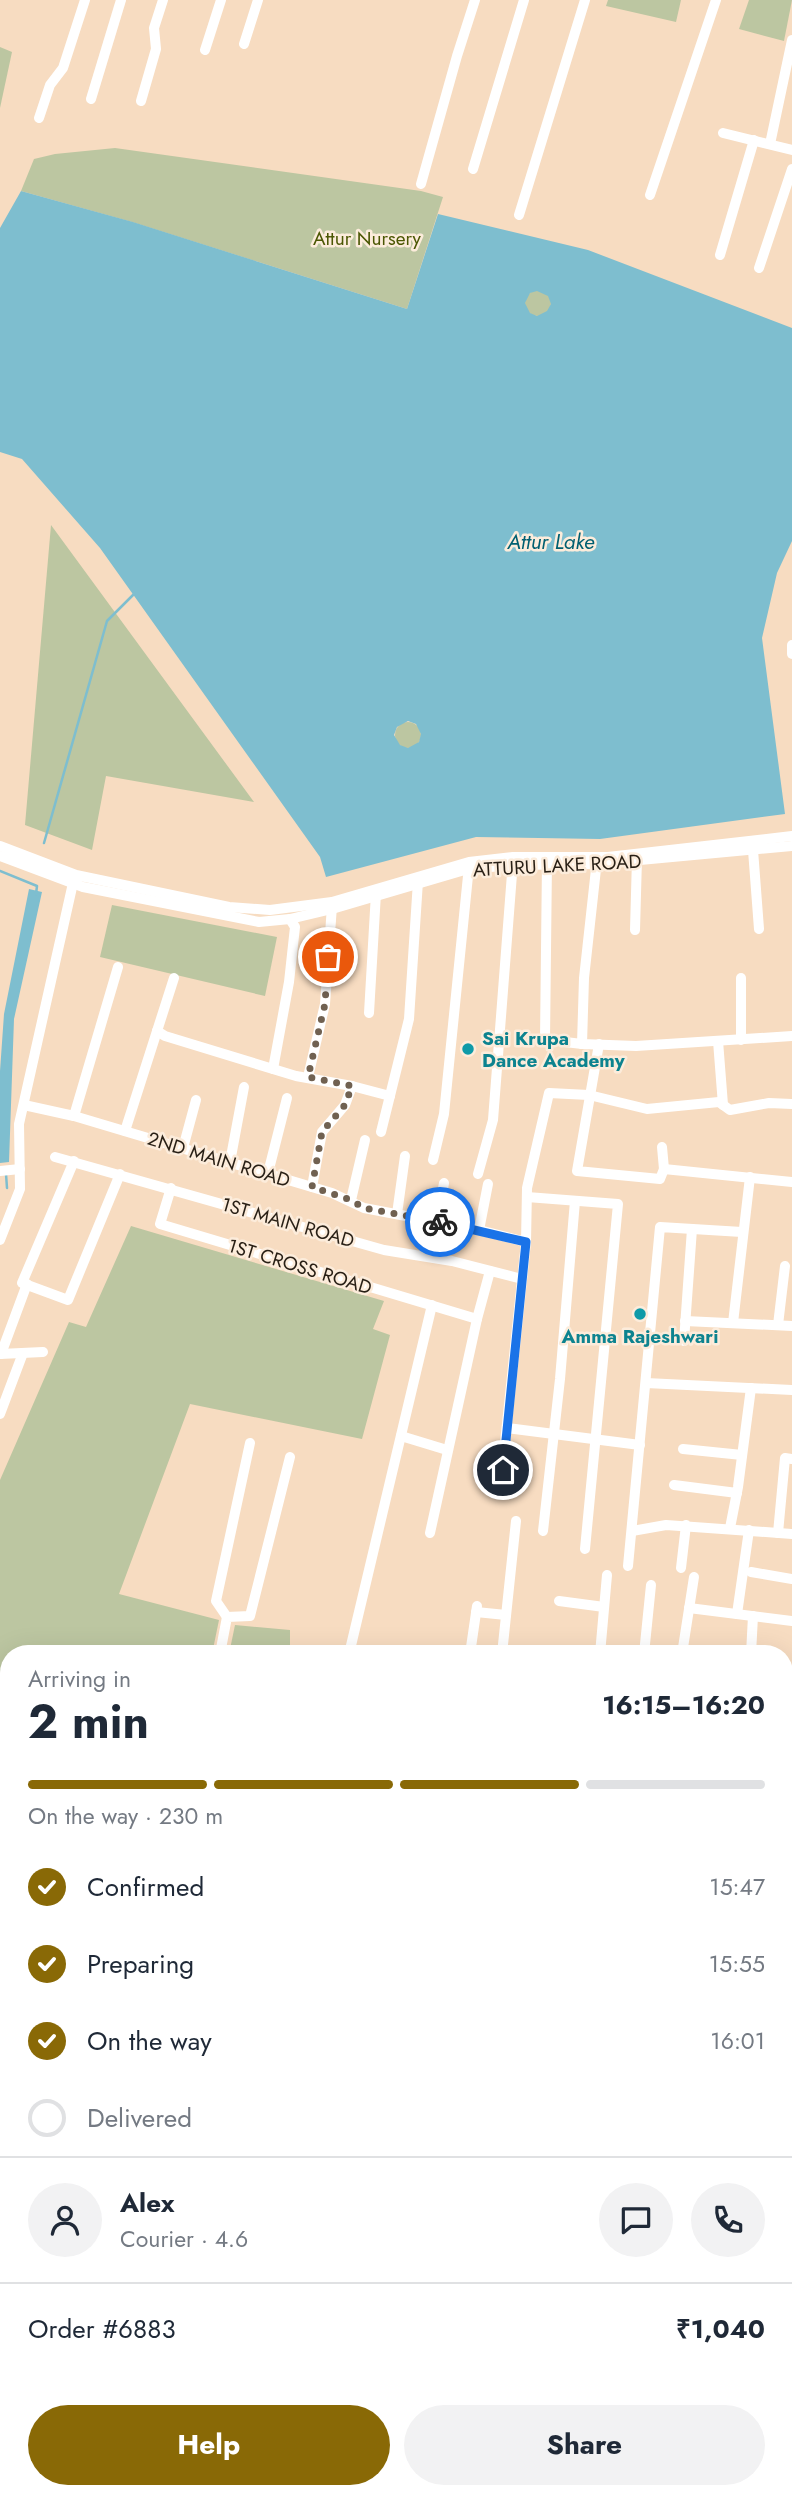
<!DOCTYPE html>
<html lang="en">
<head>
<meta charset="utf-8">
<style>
	:root { --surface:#fff; --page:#f2f2f3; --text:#1f2937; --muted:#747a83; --line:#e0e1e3; --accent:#896906 }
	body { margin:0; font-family:Jost,sans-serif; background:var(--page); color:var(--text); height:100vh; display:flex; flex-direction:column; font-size:26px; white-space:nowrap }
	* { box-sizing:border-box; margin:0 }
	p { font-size:23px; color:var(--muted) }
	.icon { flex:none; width:38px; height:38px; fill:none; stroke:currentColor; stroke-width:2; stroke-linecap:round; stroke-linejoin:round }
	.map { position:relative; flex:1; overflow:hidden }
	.details { position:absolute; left:0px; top:1645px; width:793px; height:854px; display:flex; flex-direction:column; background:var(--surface); border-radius:28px 28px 0 0; box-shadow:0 7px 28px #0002 }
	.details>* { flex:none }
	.pin { position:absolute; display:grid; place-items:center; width:60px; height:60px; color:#fff; margin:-30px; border:4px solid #fff; border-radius:50%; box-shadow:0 2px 7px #0007 }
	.courier { position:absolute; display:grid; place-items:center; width:70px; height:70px; margin:-35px; border:5px solid #1a73e8; border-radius:50%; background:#fff; color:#222; box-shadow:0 2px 9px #0007 }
	.summary em { font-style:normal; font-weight:700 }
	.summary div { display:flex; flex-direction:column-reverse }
	.summary { display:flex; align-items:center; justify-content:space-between; height:119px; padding:0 28px }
	h1 { font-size:46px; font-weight:700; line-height:52px }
	.bar { display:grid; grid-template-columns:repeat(4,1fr); gap:10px 7px; align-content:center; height:84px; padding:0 28px }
	.bar i { height:9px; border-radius:5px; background:var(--line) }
	.bar .active { background:var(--accent) }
	.bar p { grid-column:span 4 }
	.line { display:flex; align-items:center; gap:18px; padding:0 28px; border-top:2px solid var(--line) }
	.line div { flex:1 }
	.round { display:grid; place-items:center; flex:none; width:74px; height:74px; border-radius:37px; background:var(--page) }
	ol { padding:0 28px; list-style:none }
	li { display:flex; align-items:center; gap:21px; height:77px }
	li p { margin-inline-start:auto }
	li .icon { padding:7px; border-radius:50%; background:var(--accent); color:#fff; stroke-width:4 }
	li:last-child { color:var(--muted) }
	li i { width:38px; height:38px; border:4px solid var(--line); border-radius:50% }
	.button { display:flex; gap:14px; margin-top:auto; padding:14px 28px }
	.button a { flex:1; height:80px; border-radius:42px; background:var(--accent); color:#fff; font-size:28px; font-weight:700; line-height:80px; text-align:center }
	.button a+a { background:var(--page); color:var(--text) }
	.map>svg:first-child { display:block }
</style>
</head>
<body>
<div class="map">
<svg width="792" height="2499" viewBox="0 0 792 2499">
	<rect width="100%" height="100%" fill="#f7dcc1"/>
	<g fill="#bcc6a1">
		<polygon points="608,0 681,0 676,22 606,6"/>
		<polygon points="749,0 792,0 784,41 739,29"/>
		<polygon points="0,47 12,52 0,108"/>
		<polygon points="115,148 421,191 443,197 407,309 132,222 21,191 34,159 55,154"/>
		<circle cx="538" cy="303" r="13"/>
		<polygon points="51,525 254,802 106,776 92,850 25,825"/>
		<circle cx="408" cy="735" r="13"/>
		<polygon points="112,905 277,937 265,996 100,957"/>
		<polygon points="131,1226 384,1301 373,1329 390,1335 362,1439 190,1404 119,1594 219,1620 212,1654 9,1654 9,1704 0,1702 0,1480 69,1322 86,1327"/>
		<polygon points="235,1625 290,1630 290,1654 229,1654"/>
	</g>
	<g fill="#7ebecf" fill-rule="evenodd">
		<path d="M21,191L133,222L407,309L438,214L588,250L792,328V541L777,573L762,638L785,814L600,839L476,837L326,877L320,857L100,548L22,459L0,452V228ZM537,291L548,296L551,304L547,311L537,316L530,313L525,303L530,293ZM408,721L416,724L421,734L419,742L408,748L400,745L394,735L397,727Z"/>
		<polygon points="29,889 42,892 14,1019 9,1162 0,1163 0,1071 4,1014"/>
	</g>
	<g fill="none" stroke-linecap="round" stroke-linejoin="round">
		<g stroke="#7ebecf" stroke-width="2.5">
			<polyline points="44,843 107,621 134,594"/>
			<polyline points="0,871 37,886 36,894"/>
			<polyline points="6,1174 7,1188"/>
			<polyline points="0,1757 9,1751"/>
			<polyline points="0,1967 9,1969"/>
			<polyline points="0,2252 9,2223"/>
		</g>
		<g stroke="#fff" stroke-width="10">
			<polyline points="244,44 258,0"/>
			<polyline points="205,50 221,0"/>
			<polyline points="91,99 121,0"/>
			<polyline points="141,101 156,49 154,28 163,0"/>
			<polyline points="39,118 50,85 63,68 85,0"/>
			<polyline points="723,133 792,150"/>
			<polyline points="770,144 792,40"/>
			<polyline points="473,169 524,0"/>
			<polyline points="421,184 457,56 475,0"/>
			<polyline points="650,195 716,0"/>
			<polyline points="519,215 585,0"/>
			<polyline points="720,255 754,140"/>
			<polyline points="759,268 792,169"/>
			<polyline points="792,645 792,654"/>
			<polyline points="0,846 76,875 229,907 270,910 332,902 469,862 513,857 608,857 792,836"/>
			<polyline points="753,850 759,929"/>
			<polyline points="0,856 83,887 259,922 290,919 332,909 468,869 512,865 597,864 792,846"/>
			<polyline points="597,860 584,978 582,1044 636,1046 792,1036"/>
			<polyline points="635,930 637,858"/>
			<polyline points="369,1013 376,893"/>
			<polyline points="157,1031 165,1036 296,1076 352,1086 390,1096"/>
			<polyline points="545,1040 547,861"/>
			<polyline points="741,1040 741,978"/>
			<polyline points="718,1041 723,1105"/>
			<polyline points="565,1042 582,1044"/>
			<polyline points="599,1044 577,1171 660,1179 664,1169 792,1182"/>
			<polyline points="273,1069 289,982 295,927 290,919"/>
			<polyline points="308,1077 325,1004 332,906"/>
			<polyline points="24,1105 74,1116 118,967"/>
			<polyline points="74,1116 332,1193 364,1208 479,1230 526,1242"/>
			<polyline points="125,1131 174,978"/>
			<polyline points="381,1132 409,1019 418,881"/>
			<polyline points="662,1147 664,1169"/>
			<polyline points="183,1148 196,1100"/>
			<polyline points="55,1157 384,1250 452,1261 522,1279"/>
			<polyline points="433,1160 444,1114 469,866"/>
			<polyline points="74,1161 22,1283 68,1300 120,1174"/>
			<polyline points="230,1162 244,1087"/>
			<polyline points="0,1171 20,1169"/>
			<polyline points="268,1173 287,1098"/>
			<polyline points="478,1174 493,1120 513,861"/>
			<polyline points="312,1187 322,1132 345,1105 352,1086"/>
			<polyline points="171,1188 160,1224 477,1319"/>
			<polyline points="527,1197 618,1204 585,1549"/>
			<polyline points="351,1200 365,1140"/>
			<polyline points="397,1214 405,1156"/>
			<polyline points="437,1221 444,1183"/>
			<polyline points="479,1230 488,1184"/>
			<polyline points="0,1240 20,1189 19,1124 73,883"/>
			<polyline points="685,1321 792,1326"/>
			<polyline points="733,1323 750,1177"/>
			<polyline points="778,1325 785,1266"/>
			<polyline points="684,1341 692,1229"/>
			<polyline points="0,1354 43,1352"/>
			<polyline points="1,1354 27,1284"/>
			<polyline points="646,1383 792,1390"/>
			<polyline points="0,1414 23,1353"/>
			<polyline points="507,1428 640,1445"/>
			<polyline points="401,1436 447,1450"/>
			<polyline points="683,1449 742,1455"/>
			<polyline points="674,1485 737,1493"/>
			<polyline points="500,1490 526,1242 527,1188 549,1093 589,1095 647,1109 719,1102 730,1110 769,1103 792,1104"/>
			<polyline points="730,1528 738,1487 751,1388"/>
			<polyline points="543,1531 560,1379 575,1201"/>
			<polyline points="632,1531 666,1525 792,1534"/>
			<polyline points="430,1533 477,1319 490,1271"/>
			<polyline points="778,1533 785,1458 792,1459"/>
			<polyline points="628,1566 660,1227 742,1232"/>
			<polyline points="681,1568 686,1525"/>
			<polyline points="751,1572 792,1579"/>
			<polyline points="559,1601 604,1607"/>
			<polyline points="689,1608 792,1621"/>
			<polyline points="476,1612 506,1615"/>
			<polyline points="737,1614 749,1530"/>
			<polyline points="227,1617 216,1601 250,1443"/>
			<polyline points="220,1654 227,1617 250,1616 290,1457"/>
			<polyline points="349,1654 432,1305"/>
			<polyline points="470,1654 477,1606"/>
			<polyline points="502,1654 516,1521"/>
			<polyline points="600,1654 607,1575"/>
			<polyline points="644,1654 651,1585"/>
			<polyline points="682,1654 694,1577"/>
			<polyline points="751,1654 753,1616"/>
			<polyline points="784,1676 792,1676"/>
			<polyline points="784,1717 792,1717"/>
			<polyline points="0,1740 9,1740"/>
			<polyline points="784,1838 792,1757"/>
			<polyline points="784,1869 792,1869"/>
			<polyline points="784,1917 792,1916"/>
			<polyline points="784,1985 792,1984"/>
			<polyline points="784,2074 792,2076"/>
			<polyline points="788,2130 792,2112"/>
			<polyline points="784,2188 792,2190"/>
			<polyline points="784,2239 792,2241"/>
			<polyline points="784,2284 792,2285"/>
			<polyline points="784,2330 792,2332"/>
			<polyline points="0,2359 9,2332"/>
			<polyline points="784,2392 792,2352"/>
			<polyline points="410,2490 444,2499"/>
			<polyline points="155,2499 156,2490"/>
			<polyline points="199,2499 200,2490"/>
			<polyline points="241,2499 242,2490"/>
			<polyline points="286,2499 287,2493"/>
			<polyline points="484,2499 487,2490"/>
			<polyline points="528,2499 531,2490"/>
			<polyline points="623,2499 625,2490"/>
			<polyline points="762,2499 764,2490"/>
		</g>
	</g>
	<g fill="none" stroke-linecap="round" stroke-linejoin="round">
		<polyline stroke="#706151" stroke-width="7" stroke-dasharray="0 12.6" points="328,957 325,1004 308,1077 352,1086 345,1105 322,1132 312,1187 351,1200 364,1208 440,1222"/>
		<polyline stroke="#1a73e8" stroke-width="9" points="440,1222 526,1242 503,1470"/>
	</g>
	<g fill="#0f9aa8" stroke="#fcecdb" stroke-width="2.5">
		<circle cx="468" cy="1049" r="7"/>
		<circle cx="640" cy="1314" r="7"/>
	</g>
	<g text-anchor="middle" stroke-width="5" stroke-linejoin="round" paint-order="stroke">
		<g font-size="19" fill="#4b5703" stroke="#fcecdb">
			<text x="367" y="245">Attur Nursery</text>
		</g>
		<g font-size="19" fill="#281f15" stroke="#fcecdb">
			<text transform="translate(557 865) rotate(-3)" y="7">ATTURU LAKE ROAD</text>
			<text transform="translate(219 1159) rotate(17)" y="7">2ND MAIN ROAD</text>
			<text transform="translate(288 1222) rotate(16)" y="7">1ST MAIN ROAD</text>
			<text transform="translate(300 1266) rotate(17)" y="7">1ST CROSS ROAD</text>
		</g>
		<g font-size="19" font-weight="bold" fill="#0d838f" stroke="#fcecdb" text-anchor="start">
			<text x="482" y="1045">Sai Krupa<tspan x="482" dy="22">Dance Academy</tspan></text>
			<text x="640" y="1343" text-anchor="middle">Amma Rajeshwari</text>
		</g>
		<g font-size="21" font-style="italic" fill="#005f71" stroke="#fcecdb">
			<text x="551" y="549">Attur Lake</text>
		</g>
	</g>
</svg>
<div class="pin" style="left:328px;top:957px;background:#ea580c"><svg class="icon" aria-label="bag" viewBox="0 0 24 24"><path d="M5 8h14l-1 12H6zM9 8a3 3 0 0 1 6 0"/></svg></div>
<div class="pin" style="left:503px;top:1470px;background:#1f2937"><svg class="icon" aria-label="home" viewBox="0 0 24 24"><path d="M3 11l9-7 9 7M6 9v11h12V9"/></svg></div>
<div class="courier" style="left:440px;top:1222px"><svg class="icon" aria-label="bike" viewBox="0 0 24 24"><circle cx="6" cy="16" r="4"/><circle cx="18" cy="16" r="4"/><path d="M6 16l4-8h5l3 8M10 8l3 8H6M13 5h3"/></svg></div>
<section class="details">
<div class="summary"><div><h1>2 min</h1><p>Arriving in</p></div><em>16:15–16:20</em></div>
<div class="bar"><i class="active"></i><i class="active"></i><i class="active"></i><i></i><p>On the way · 230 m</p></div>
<ol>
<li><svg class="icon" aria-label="check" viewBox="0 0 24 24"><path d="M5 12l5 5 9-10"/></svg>Confirmed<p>15:47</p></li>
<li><svg class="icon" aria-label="check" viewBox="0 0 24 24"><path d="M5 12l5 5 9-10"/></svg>Preparing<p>15:55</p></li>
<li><svg class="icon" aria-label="check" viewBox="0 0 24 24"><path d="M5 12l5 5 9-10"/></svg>On the way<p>16:01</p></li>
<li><i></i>Delivered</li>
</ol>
<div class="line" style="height:126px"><a class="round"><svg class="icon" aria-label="person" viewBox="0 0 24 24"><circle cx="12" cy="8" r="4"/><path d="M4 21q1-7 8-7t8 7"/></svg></a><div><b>Alex</b><p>Courier · 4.6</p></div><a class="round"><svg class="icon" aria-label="chat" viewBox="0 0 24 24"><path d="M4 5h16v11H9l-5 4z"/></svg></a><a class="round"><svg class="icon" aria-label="phone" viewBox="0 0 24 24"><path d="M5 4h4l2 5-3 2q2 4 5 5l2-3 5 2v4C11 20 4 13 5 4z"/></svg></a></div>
<div class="line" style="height:91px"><div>Order #6883</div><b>₹1,040</b></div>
<div class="button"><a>Help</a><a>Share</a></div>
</section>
</div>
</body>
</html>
